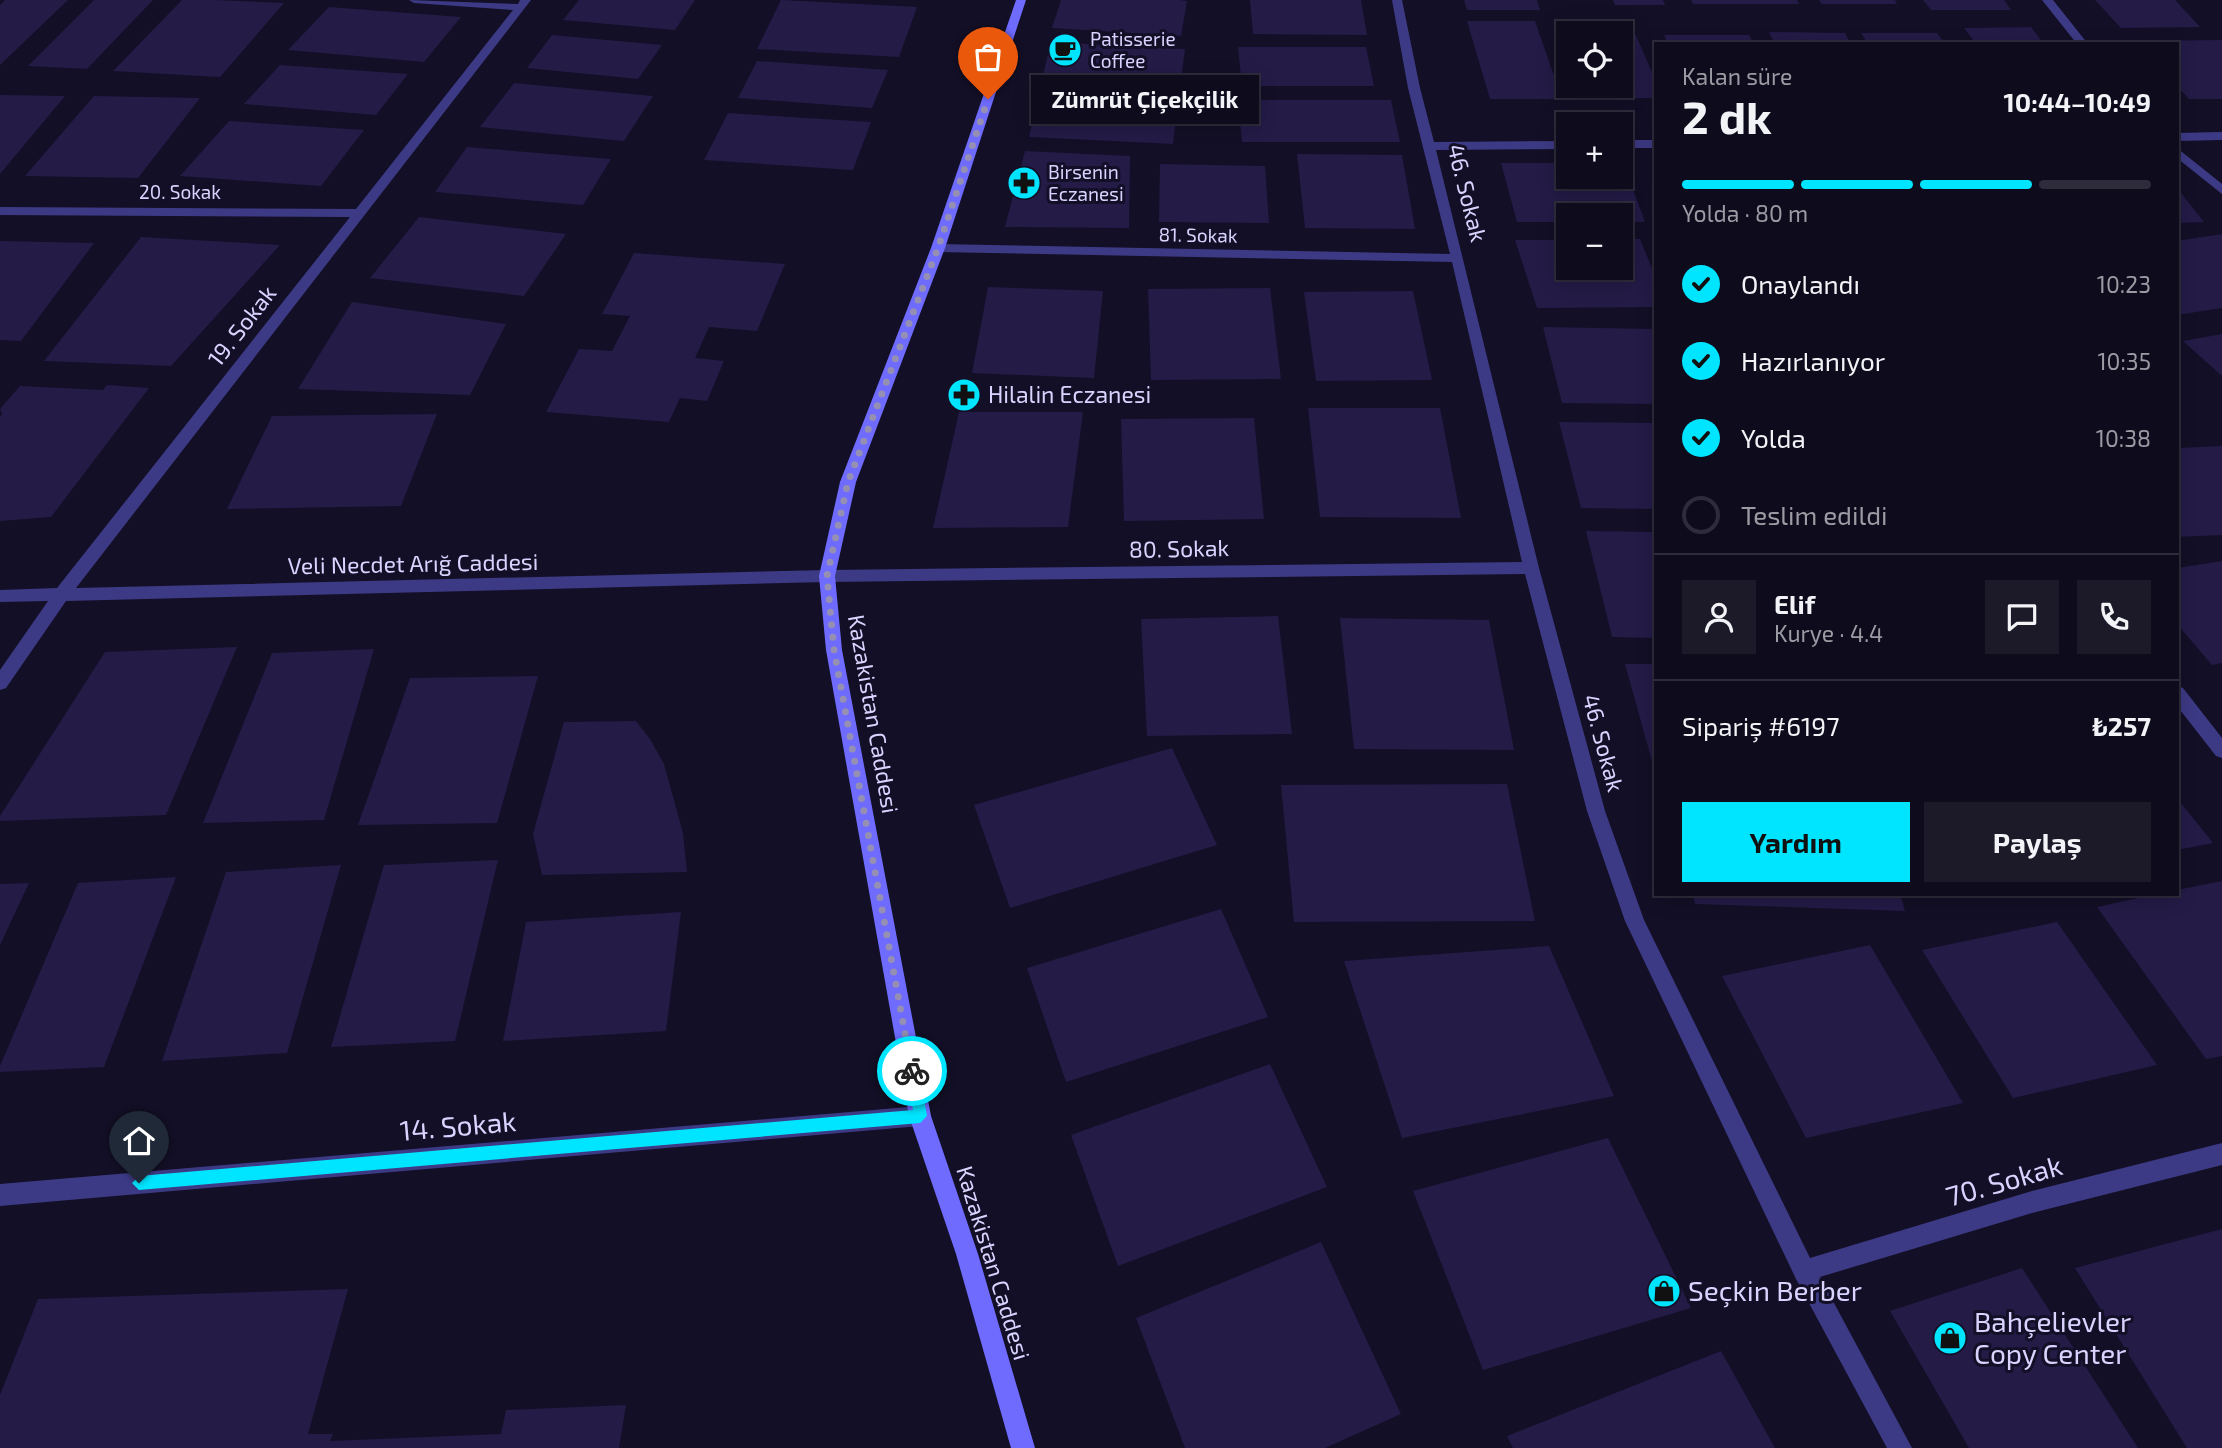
<!DOCTYPE html>
<html lang="tr">
<head>
<meta charset="utf-8">
<style>
	:root { --surface:#0e0b1c; --page:#1c1929; --text:#f1f3f6; --muted:#9b9ba3; --line:#2e2b3b; --accent:#00e5ff }
	body { margin:0; font-family:"Exo 2",sans-serif; background:var(--page); color:var(--text); height:100vh; display:flex; flex-direction:column; font-size:26px; white-space:nowrap }
	* { box-sizing:border-box; margin:0 }
	p { font-size:23px; color:var(--muted) }
	.icon { flex:none; width:38px; height:38px; fill:none; stroke:currentColor; stroke-width:2; stroke-linecap:round; stroke-linejoin:round }
	.map { position:relative; flex:1; overflow:hidden }
	.details { position:absolute; left:1654px; top:42px; width:525px; height:854px; display:flex; flex-direction:column; background:var(--surface); border-radius:0px; box-shadow:0 4px 18px #0003,0 0 0 2px var(--line) }
	.details>* { flex:none }
	.fabs { position:absolute; left:1556px; top:21px; display:grid; gap:14px }
	.fabs a { display:grid; place-items:center; width:77px; height:77px; border-radius:0px; background:var(--surface); box-shadow:0 4px 18px #0003,0 0 0 2px var(--line); font-size:35px }
	.pin { position:absolute; display:grid; place-items:center; width:60px; height:60px; color:#fff; margin:-72px -30px; border-radius:50% 50% 50% 0; rotate:-45deg; box-shadow:0 0 7px #0007 }
	.pin .icon { rotate:45deg }
	.courier { position:absolute; display:grid; place-items:center; width:70px; height:70px; margin:-35px; border:5px solid #00e5ff; border-radius:50%; background:#fff; color:#222; box-shadow:0 2px 9px #0007 }
	.bubble { position:absolute; height:49px; border-radius:0px; background:var(--surface); box-shadow:0 4px 18px #0003,0 0 0 2px var(--line); font-size:23px; font-weight:700; line-height:49px; text-align:center }
	.headline em { font-style:normal; font-weight:700 }
	.headline div { display:flex; flex-direction:column-reverse }
	.headline { display:flex; align-items:center; justify-content:space-between; height:119px; padding:0 28px }
	h1 { font-size:46px; font-weight:700; line-height:52px }
	.bar { display:grid; grid-template-columns:repeat(4,1fr); gap:10px 7px; align-content:center; height:84px; padding:0 28px }
	.bar i { height:9px; border-radius:5px; background:var(--line) }
	.bar .selected { background:var(--accent) }
	.bar p { grid-column:span 4 }
	.line { display:flex; align-items:center; gap:18px; padding:0 28px; border-top:2px solid var(--line) }
	.line div { flex:1 }
	.round { display:grid; place-items:center; flex:none; width:74px; height:74px; border-radius:0px; background:var(--page) }
	ol { padding:0 28px; list-style:none }
	li { display:flex; align-items:center; gap:21px; height:77px }
	li p { margin-inline-start:auto }
	li .icon { padding:7px; border-radius:50%; background:var(--accent); color:#111; stroke-width:4 }
	li:last-child { color:var(--muted) }
	li i { width:38px; height:38px; border:4px solid var(--line); border-radius:50% }
	.button { display:flex; gap:14px; margin-top:auto; padding:14px 28px }
	.button a { flex:1; height:80px; border-radius:0px; background:var(--accent); color:#111; font-size:28px; font-weight:700; line-height:80px; text-align:center }
	.button a+a { background:var(--page); color:var(--text) }
	.map>svg:first-child { display:block }
</style>
</head>
<body>
<div class="map">
<svg width="2222" height="1448" viewBox="0 0 2222 1448">
	<rect width="100%" height="100%" fill="#130f26"/>
	<g fill="#241b47">
		<polygon points="5,0 68,0 0,65 0,5"/>
		<polygon points="94,0 153,0 87,69 28,66"/>
		<polygon points="182,0 216,0 284,3 220,77 113,71"/>
		<polygon points="579,0 695,0 675,30 563,20"/>
		<polygon points="781,0 782,0 917,7 899,57 757,49"/>
		<polygon points="1061,0 1179,0 1187,1 1181,36 1052,28"/>
		<polygon points="1250,0 1361,0 1367,35 1253,34"/>
		<polygon points="1464,0 1537,0 1540,10 1467,10"/>
		<polygon points="1613,0 1663,0 1665,5 1615,5"/>
		<polygon points="1691,0 1797,0 1799,4 1693,4"/>
		<polygon points="1819,0 1895,0 1897,4 1822,4"/>
		<polygon points="1923,0 2004,0 2011,10 1931,10"/>
		<polygon points="2095,0 2175,0 2200,27 2121,28"/>
		<polygon points="329,7 461,17 424,62 288,50"/>
		<polygon points="1467,21 1535,21 1562,99 1490,99"/>
		<polygon points="2031,27 2044,44 1976,44 1964,28"/>
		<polygon points="1573,31 1634,31 1656,81 1656,98 1598,98 1593,86 1620,86 1620,33 1574,33"/>
		<polygon points="1769,32 1845,33 1851,44 1775,44"/>
		<polygon points="1861,33 1937,33 1945,44 1868,44"/>
		<polygon points="552,35 662,45 638,79 527,68"/>
		<polygon points="1664,35 1749,35 1754,44 1668,44"/>
		<polygon points="2222,40 2222,99 2189,99 2177,86 2177,44 2139,44 2137,41"/>
		<polygon points="1051,42 1185,49 1180,86 1042,79"/>
		<polygon points="1238,47 1366,47 1374,86 1242,86"/>
		<polygon points="757,61 888,70 872,108 738,98"/>
		<polygon points="280,65 408,74 376,115 244,104"/>
		<polygon points="514,83 653,96 624,141 480,127"/>
		<polygon points="1039,93 1178,100 1173,144 1029,137"/>
		<polygon points="0,95 65,96 0,174"/>
		<polygon points="94,96 200,98 138,178 25,176"/>
		<polygon points="1238,100 1391,100 1400,142 1242,142"/>
		<polygon points="728,113 871,122 853,170 704,160"/>
		<polygon points="229,121 364,130 321,186 180,176"/>
		<polygon points="467,147 611,159 583,205 435,192"/>
		<polygon points="1025,151 1130,156 1129,228 1005,227"/>
		<polygon points="1297,154 1402,155 1415,229 1305,228"/>
		<polygon points="1501,163 1568,163 1568,177 1620,177 1620,163 1623,163 1645,222 1620,222 1620,215 1568,215 1568,222 1517,222"/>
		<polygon points="1160,164 1265,166 1269,223 1159,222"/>
		<polygon points="2177,188 2204,222 2177,223"/>
		<polygon points="419,217 566,234 524,296 370,278"/>
		<polygon points="2222,234 2222,308 2177,315 2177,241"/>
		<polygon points="141,237 280,245 171,366 44,361"/>
		<polygon points="1620,239 1640,239 1656,278 1656,307 1537,308 1515,240 1568,240 1568,268 1620,268"/>
		<polygon points="0,241 94,243 21,341 0,340"/>
		<polygon points="634,253 785,264 757,331 709,327 695,358 724,361 707,401 680,398 669,422 546,412 579,349 612,351 630,316 602,314"/>
		<polygon points="988,287 1103,291 1094,378 972,373"/>
		<polygon points="1270,288 1281,379 1151,380 1148,289"/>
		<polygon points="1413,291 1432,380 1316,381 1304,292"/>
		<polygon points="352,302 506,324 470,395 298,389"/>
		<polygon points="1543,327 1656,329 1656,404 1562,403"/>
		<polygon points="2222,334 2222,376 2183,341"/>
		<polygon points="107,385 149,388 51,517 0,521 0,417 2,414 0,409 20,386 103,390"/>
		<polygon points="1308,408 1440,408 1461,518 1320,517"/>
		<polygon points="959,412 1083,412 1068,527 933,528"/>
		<polygon points="437,414 401,506 227,509 272,416"/>
		<polygon points="1254,418 1264,519 1124,521 1121,419"/>
		<polygon points="1559,422 1656,423 1656,509 1581,508"/>
		<polygon points="2222,446 2222,535 2177,537 2177,448"/>
		<polygon points="1586,531 1656,532 1656,638 1612,637"/>
		<polygon points="2222,561 2222,663 2212,665 2177,624 2177,568"/>
		<polygon points="1278,616 1292,734 1147,736 1141,619"/>
		<polygon points="1340,618 1489,620 1514,750 1354,749"/>
		<polygon points="237,647 166,815 0,821 0,816 105,652"/>
		<polygon points="374,649 324,820 203,823 272,653"/>
		<polygon points="1625,664 1656,664 1656,772 1655,772"/>
		<polygon points="538,676 497,823 358,825 410,678"/>
		<polygon points="636,721 650,739 664,764 683,833 687,872 542,875 533,834 564,722"/>
		<polygon points="1172,748 1217,845 1010,908 974,805"/>
		<polygon points="1507,784 1535,921 1294,922 1281,785"/>
		<polygon points="2177,798 2213,843 2177,850"/>
		<polygon points="498,860 455,1041 331,1047 384,865"/>
		<polygon points="341,865 287,1053 162,1061 226,872"/>
		<polygon points="176,877 104,1067 0,1072 0,1066 78,883"/>
		<polygon points="2222,881 2222,1056 2206,1059 2097,907 2157,894 2177,894 2177,890"/>
		<polygon points="29,883 0,945 0,884"/>
		<polygon points="1693,894 1900,894 1905,911 1695,904"/>
		<polygon points="1221,909 1268,1017 1066,1082 1027,968"/>
		<polygon points="681,912 666,1031 503,1041 526,922"/>
		<polygon points="2057,922 2157,1065 2013,1098 1922,950"/>
		<polygon points="1870,945 1963,1103 1806,1138 1722,976"/>
		<polygon points="1549,946 1614,1096 1402,1138 1344,961"/>
		<polygon points="1270,1064 1327,1187 1118,1266 1071,1135"/>
		<polygon points="1608,1138 1691,1308 1483,1370 1413,1191"/>
		<polygon points="2222,1229 2222,1448 2187,1448 2075,1268"/>
		<polygon points="1321,1242 1401,1414 1325,1448 1185,1448 1136,1318"/>
		<polygon points="2022,1268 2138,1448 1969,1448 1890,1311"/>
		<polygon points="348,1289 308,1434 333,1434 330,1441 501,1434 506,1410 626,1405 619,1448 0,1448 0,1395 38,1299"/>
		<polygon points="1721,1351 1775,1448 1513,1448 1507,1436"/>
	</g>
	<g fill="none" stroke-linecap="round" stroke-linejoin="round">
		<g fill="#3d3a85" fill-rule="evenodd">
			<polygon points="409,0 518,4 520,0 531,0 76,588 827,570 1522,562 1452,262 938,252 931,248 938,244 1450,254 1408,88 1392,0 1402,0 1420,88 1434,142 1568,141 1568,149 1436,150 1539,568 1605,811 1644,920 1810,1258 2032,1191 2222,1143 2222,1165 2032,1213 1820,1277 1912,1448 1887,1448 1796,1279 1625,921 1587,811 1525,574 827,582 66,601 6,688 0,690 0,670 48,601 0,602 0,590 57,588 350,217 0,215 0,207 356,209 513,10 414,3"/>
			<polygon points="2042,0 2053,0 2088,44 2077,44"/>
			<polygon points="2222,132 2222,140 2177,141 2177,133"/>
			<rect x="1620" y="140" width="36" height="8"/>
			<polygon points="2177,148 2222,184 2222,194 2177,158"/>
			<polygon points="2177,686 2183,688 2222,738 2222,758 2216,756 2177,706"/>
			<polygon points="920,1106 927,1109 931,1116 927,1123 920,1126 0,1206 0,1184"/>
		</g>
		<polygon fill="#6f6bff" fill-rule="evenodd" points="1016,0 1026,0 945,248 856,482 835,576 842,650 931,1116 978,1254 1035,1448 1011,1448 956,1254 909,1116 826,650 819,576 840,482 931,248"/>
	</g>
	<polygon fill="#00e5ff" points="912,1065 919,1071 927,1116 920,1123 139,1190 132,1183 139,1176 913,1110 905,1071"/>
	<g fill="none" stroke-linecap="round" stroke-linejoin="round">
		<polyline stroke="#948fb3" stroke-width="7" stroke-dasharray="0 12.6" points="912,1071 834,650 827,576 848,482 938,248 988,99"/>
	</g>
	<defs>
		<symbol id="cafe-disc" viewBox="-11 -11 22 22"><circle r="9.5" fill="#00e5ff" stroke="#130f26"/><path d="M-5.5-4.5H6V0H3Q3 3.5 0 3.5H-2.5Q-5.5 3.5-5.5 0ZM3-3.2v2h1.7v-2ZM-6 4.5H4V6H-6Z" fill="#111"/></symbol>
		<symbol id="pharmacy-disc" viewBox="-11 -11 22 22"><circle r="9.5" fill="#00e5ff" stroke="#130f26"/><path d="M-2-6h4v4h4v4h-4v4h-4v-4h-4v-4h4Z" fill="#111"/></symbol>
		<symbol id="shop-disc" viewBox="-11 -11 22 22"><circle r="9.5" fill="#00e5ff" stroke="#130f26"/><path d="M-5-2.5h2.3a2.7 3.5 0 0 1 5.4 0H5L5.5 6h-11ZM-1.5-2.5h3a1.5 2.3 0 0 0-3 0Z" fill="#111"/></symbol>
	</defs>
	<g fill-rule="evenodd">
		<use href="#cafe-disc" x="1046" y="31" width="38" height="38"/>
		<use href="#pharmacy-disc" x="1005" y="164" width="38" height="38"/>
		<use href="#pharmacy-disc" x="945" y="376" width="38" height="38"/>
		<use href="#shop-disc" x="1645" y="1272" width="38" height="38"/>
		<use href="#shop-disc" x="1931" y="1319" width="38" height="38"/>
	</g>
	<g text-anchor="middle" stroke-width="6" stroke-linejoin="round" paint-order="stroke">
		<g font-size="19" fill="#d9d4ff" stroke="#130f26" text-anchor="start">
			<text x="1090" y="46">Patisserie<tspan x="1090" dy="22">Coffee</tspan></text>
			<text x="1048" y="179">Birsenin<tspan x="1048" dy="22">Eczanesi</tspan></text>
		</g>
		<g font-size="19" fill="#d9d4ff" stroke="#130f26">
			<text x="180" y="199">20. Sokak</text>
			<text transform="translate(1198 235) rotate(1)" y="7">81. Sokak</text>
		</g>
		<g font-size="23" fill="#d9d4ff" stroke="#130f26">
			<text transform="translate(1467 193) rotate(76)" y="8">46. Sokak</text>
			<text transform="translate(242 326) rotate(-52)" y="8">19. Sokak</text>
			<text transform="translate(1179 549) rotate(-1)" y="8">80. Sokak</text>
			<text transform="translate(413 564) rotate(-1)" y="8">Veli Necdet Arığ Caddesi</text>
			<text transform="translate(873 714) rotate(80)" y="8">Kazakistan Caddesi</text>
			<text transform="translate(1603 743) rotate(75)" y="8">46. Sokak</text>
			<text transform="translate(993 1263) rotate(73)" y="8">Kazakistan Caddesi</text>
		</g>
		<g font-size="23" fill="#d9d4ff" stroke="#130f26" text-anchor="start">
			<text x="988" y="403">Hilalin Eczanesi</text>
		</g>
		<g font-size="28" fill="#d9d4ff" stroke="#130f26">
			<text transform="translate(458 1126) rotate(-5)" y="10">14. Sokak</text>
			<text transform="translate(2004 1181) rotate(-16)" y="10">70. Sokak</text>
		</g>
		<g font-size="28" fill="#d9d4ff" stroke="#130f26" text-anchor="start">
			<text x="1688" y="1301">Seçkin Berber</text>
			<text x="1974" y="1332">Bahçelievler<tspan x="1974" dy="32">Copy Center</tspan></text>
		</g>
	</g>
</svg>
<div class="fabs">
<a><svg class="icon" aria-label="locate" viewBox="0 0 24 24"><circle cx="12" cy="12" r="6"/><path d="M12 2v4M12 18v4M2 12h4M18 12h4"/></svg></a>
<a>+</a>
<a>−</a>
</div>
<div class="pin" style="left:988px;top:99px;background:#ea580c"><svg class="icon" aria-label="bag" viewBox="0 0 24 24"><path d="M5 8h14l-1 12H6zM9 8a3 3 0 0 1 6 0"/></svg></div>
<div class="pin" style="left:139px;top:1183px;background:#1f2937"><svg class="icon" aria-label="home" viewBox="0 0 24 24"><path d="M3 11l9-7 9 7M6 9v11h12V9"/></svg></div>
<div class="courier" style="left:912px;top:1071px"><svg class="icon" aria-label="bike" viewBox="0 0 24 24"><circle cx="6" cy="16" r="4"/><circle cx="18" cy="16" r="4"/><path d="M6 16l4-8h5l3 8M10 8l3 8H6M13 5h3"/></svg></div>
<div class="bubble" style="left:1031px;top:75px;width:228px">Zümrüt Çiçekçilik</div>
<section class="details">
<div class="headline"><div><h1>2 dk</h1><p>Kalan süre</p></div><em>10:44–10:49</em></div>
<div class="bar"><i class="selected"></i><i class="selected"></i><i class="selected"></i><i></i><p>Yolda · 80 m</p></div>
<ol>
<li><svg class="icon" aria-label="check" viewBox="0 0 24 24"><path d="M5 12l5 5 9-10"/></svg>Onaylandı<p>10:23</p></li>
<li><svg class="icon" aria-label="check" viewBox="0 0 24 24"><path d="M5 12l5 5 9-10"/></svg>Hazırlanıyor<p>10:35</p></li>
<li><svg class="icon" aria-label="check" viewBox="0 0 24 24"><path d="M5 12l5 5 9-10"/></svg>Yolda<p>10:38</p></li>
<li><i></i>Teslim edildi</li>
</ol>
<div class="line" style="height:126px"><a class="round"><svg class="icon" aria-label="person" viewBox="0 0 24 24"><circle cx="12" cy="8" r="4"/><path d="M4 21q1-7 8-7t8 7"/></svg></a><div><b>Elif</b><p>Kurye · 4.4</p></div><a class="round"><svg class="icon" aria-label="chat" viewBox="0 0 24 24"><path d="M4 5h16v11H9l-5 4z"/></svg></a><a class="round"><svg class="icon" aria-label="phone" viewBox="0 0 24 24"><path d="M5 4h4l2 5-3 2q2 4 5 5l2-3 5 2v4C11 20 4 13 5 4z"/></svg></a></div>
<div class="line" style="height:91px"><div>Sipariş #6197</div><b>₺257</b></div>
<div class="button"><a>Yardım</a><a>Paylaş</a></div>
</section>
</div>
</body>
</html>
